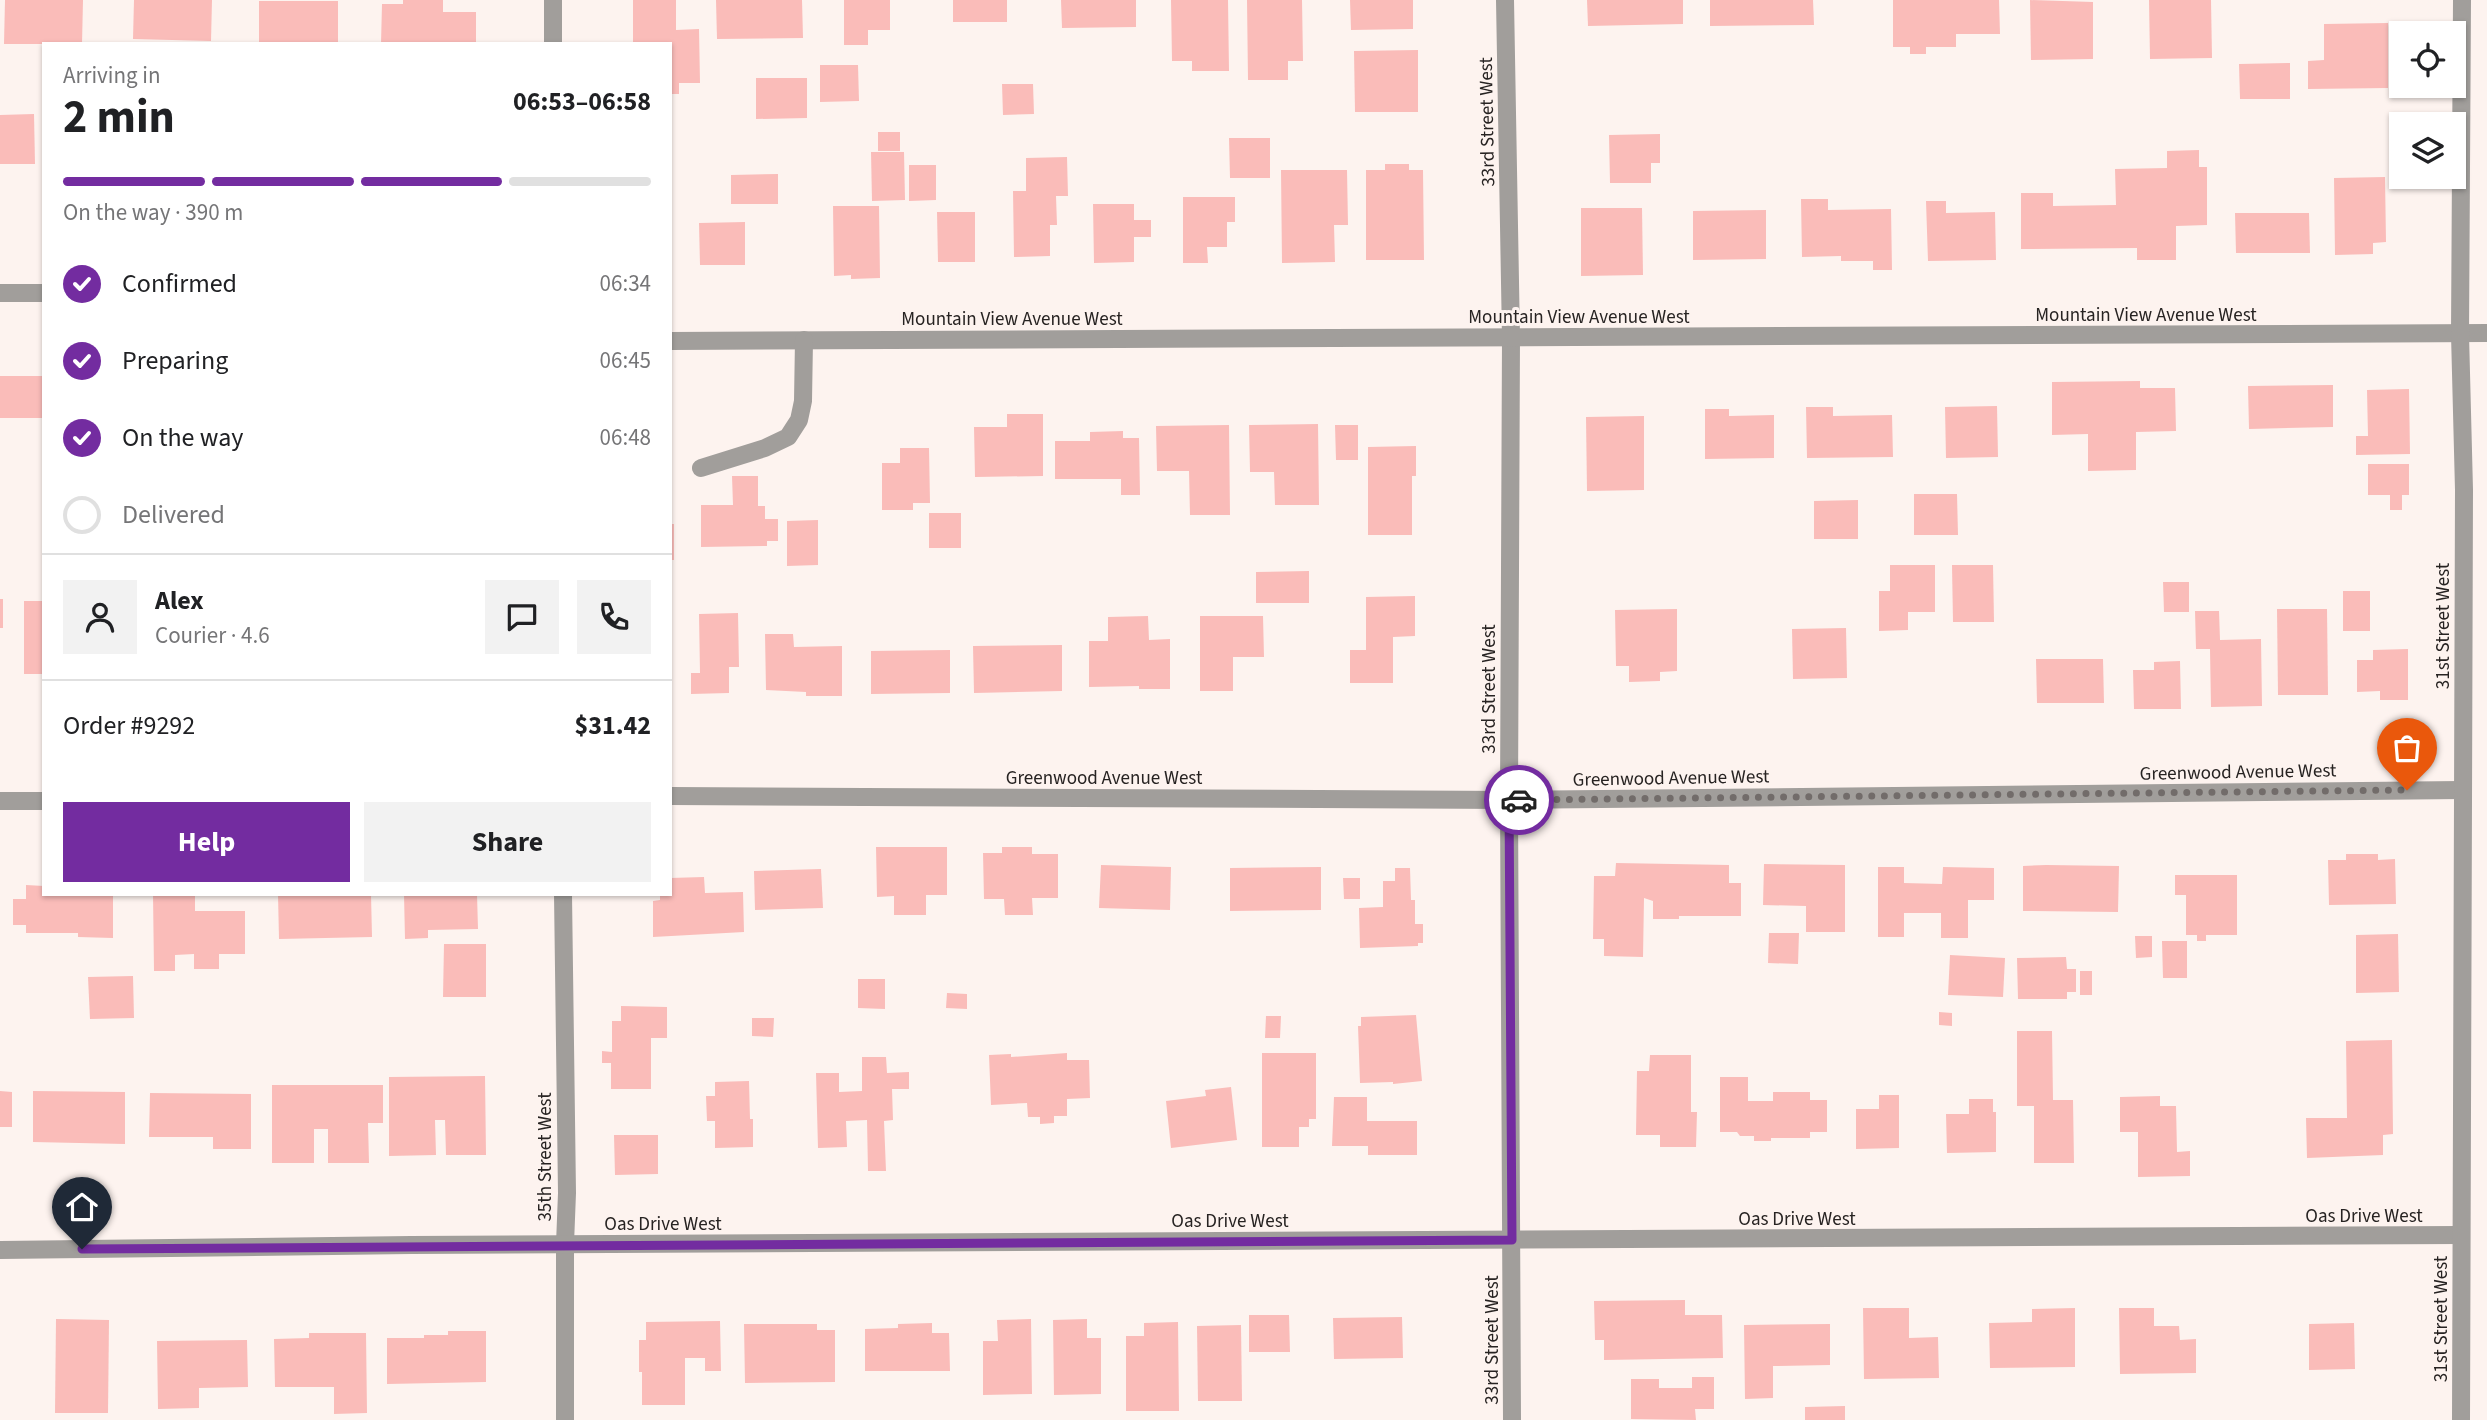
<!DOCTYPE html>
<html lang="en">
<head>
<meta charset="utf-8">
<style>
	:root { --surface:#fff; --page:#f2f2f2; --text:#202124; --muted:#757577; --line:#e0e0e0; --accent:#732ca0 }
	body { margin:0; font-family:"Source Sans 3",sans-serif; background:var(--page); color:var(--text); height:100vh; display:flex; flex-direction:column; font-size:26px; white-space:nowrap }
	* { box-sizing:border-box; margin:0 }
	p { font-size:23px; color:var(--muted) }
	.icon { flex:none; width:38px; height:38px; fill:none; stroke:currentColor; stroke-width:2; stroke-linecap:round; stroke-linejoin:round }
	.map { position:relative; flex:1; overflow:hidden }
	.details { position:absolute; left:42px; top:42px; width:630px; height:854px; display:flex; flex-direction:column; background:var(--surface); border-radius:0px; box-shadow:0 2px 5px #0004 }
	.details>* { flex:none }
	.controls { position:absolute; left:2389px; top:21px; display:grid; gap:14px }
	.controls a { display:grid; place-items:center; width:77px; height:77px; border-radius:0px; background:var(--surface); box-shadow:0 2px 5px #0004; font-size:35px }
	.pin { position:absolute; display:grid; place-items:center; width:60px; height:60px; color:#fff; margin:-72px -30px; border-radius:50% 50% 50% 0; rotate:-45deg; box-shadow:0 0 7px #0007 }
	.pin .icon { rotate:45deg }
	.courier { position:absolute; display:grid; place-items:center; width:70px; height:70px; margin:-35px; border:5px solid #732ca0; border-radius:50%; background:#fff; color:#222; box-shadow:0 2px 9px #0007 }
	.head em { font-style:normal; font-weight:700 }
	.head div { display:flex; flex-direction:column-reverse }
	.head { display:flex; align-items:center; justify-content:space-between; height:119px; padding:0 21px }
	h1 { font-size:46px; font-weight:700; line-height:52px }
	.bar { display:grid; grid-template-columns:repeat(4,1fr); gap:10px 7px; align-content:center; height:84px; padding:0 21px }
	.bar i { height:9px; border-radius:5px; background:var(--line) }
	.bar .on { background:var(--accent) }
	.bar p { grid-column:span 4 }
	.line { display:flex; align-items:center; gap:18px; padding:0 21px; border-top:2px solid var(--line) }
	.line div { flex:1 }
	.round { display:grid; place-items:center; flex:none; width:74px; height:74px; border-radius:0px; background:var(--page) }
	ol { padding:0 21px; list-style:none }
	li { display:flex; align-items:center; gap:21px; height:77px }
	li p { margin-inline-start:auto }
	li .icon { padding:7px; border-radius:50%; background:var(--accent); color:#fff; stroke-width:4 }
	li:last-child { color:var(--muted) }
	li i { width:38px; height:38px; border:4px solid var(--line); border-radius:50% }
	.cta { display:flex; gap:14px; margin-top:auto; padding:14px 21px }
	.cta a { flex:1; height:80px; border-radius:0px; background:var(--accent); color:#fff; font-size:28px; font-weight:700; line-height:80px; text-align:center }
	.cta a+a { background:var(--page); color:var(--text) }
	.map>svg:first-child { display:block }
</style>
</head>
<body>
<div class="map">
<svg width="2487" height="1420" viewBox="0 0 2487 1420">
	<rect width="100%" height="100%" fill="#fdf3ef"/>
	<g fill="#fabcb9">
		<polygon points="5,0 83,0 82,44 4,44"/>
		<polygon points="134,0 212,0 211,41 133,39"/>
		<polygon points="403,0 443,0 443,12 476,12 476,44 381,44 382,4 403,4"/>
		<polygon points="633,0 676,0 676,30 699,29 700,83 679,83 679,94 670,94 670,44 633,44"/>
		<polygon points="716,0 802,0 803,38 717,39"/>
		<polygon points="844,0 890,0 890,30 868,30 868,45 844,45"/>
		<rect x="953" y="0" width="54" height="22"/>
		<polygon points="1061,0 1136,0 1136,27 1062,28"/>
		<polygon points="1171,0 1228,0 1229,71 1192,71 1192,61 1172,61"/>
		<polygon points="1247,0 1302,0 1303,61 1288,61 1288,80 1248,80"/>
		<polygon points="1350,0 1413,0 1413,29 1351,30"/>
		<polygon points="1587,0 1683,0 1683,24 1588,26"/>
		<polygon points="1710,0 1813,0 1814,25 1710,26"/>
		<polygon points="1893,0 1999,0 2000,34 1956,34 1956,47 1926,47 1926,54 1910,54 1910,47 1893,47"/>
		<polygon points="2030,0 2093,2 2093,59 2031,60"/>
		<polygon points="2149,0 2211,0 2212,58 2150,59"/>
		<rect x="259" y="1" width="79" height="43"/>
		<polygon points="2388,23 2388,88 2308,89 2308,61 2324,60 2324,24"/>
		<polygon points="1418,50 1418,112 1355,112 1354,51"/>
		<polygon points="2290,63 2290,99 2240,99 2239,64"/>
		<polygon points="820,65 858,65 859,101 820,102"/>
		<polygon points="756,78 807,78 807,118 756,119"/>
		<polygon points="1002,84 1033,84 1034,114 1003,115"/>
		<polygon points="34,114 35,164 0,164 0,115"/>
		<rect x="878" y="132" width="22" height="19"/>
		<polygon points="1660,134 1660,163 1651,163 1651,183 1610,183 1609,135"/>
		<polygon points="1229,138 1270,138 1270,178 1230,178"/>
		<polygon points="2199,150 2199,167 2207,167 2207,225 2176,226 2176,260 2137,260 2137,248 2021,249 2021,193 2053,193 2053,206 2116,205 2115,169 2167,168 2167,151"/>
		<polygon points="871,152 904,152 905,200 872,201"/>
		<polygon points="1067,157 1068,196 1056,196 1057,225 1050,225 1050,256 1014,257 1013,191 1026,191 1026,158"/>
		<polygon points="1385,164 1409,164 1409,170 1423,170 1424,260 1366,260 1366,170 1385,170"/>
		<polygon points="909,165 936,165 936,200 909,201"/>
		<polygon points="1281,170 1347,170 1348,225 1334,225 1335,262 1282,263"/>
		<polygon points="778,174 778,204 731,204 731,175"/>
		<polygon points="2385,177 2386,242 2373,243 2373,254 2335,255 2334,178"/>
		<polygon points="1183,197 1235,197 1235,222 1227,222 1227,247 1207,247 1208,263 1183,263"/>
		<polygon points="1801,199 1828,199 1828,210 1891,209 1892,270 1873,270 1873,261 1841,261 1841,256 1802,257"/>
		<polygon points="1926,201 1946,201 1946,213 1995,212 1996,260 1928,261"/>
		<polygon points="1093,204 1134,204 1134,220 1151,220 1151,237 1134,237 1134,262 1094,263"/>
		<polygon points="833,206 879,206 880,278 851,279 851,275 834,276"/>
		<polygon points="1581,208 1642,208 1643,275 1581,276"/>
		<polygon points="1766,210 1766,259 1693,260 1693,211"/>
		<polygon points="937,212 975,212 975,262 938,262"/>
		<polygon points="2235,213 2309,213 2310,253 2236,253"/>
		<polygon points="745,222 745,265 700,265 699,223"/>
		<rect x="0" y="376" width="44" height="42"/>
		<polygon points="2140,381 2140,388 2175,388 2176,431 2136,432 2136,470 2088,471 2088,434 2052,435 2052,382"/>
		<polygon points="2333,385 2333,427 2249,429 2248,386"/>
		<polygon points="2409,389 2410,454 2356,455 2356,436 2368,436 2367,390"/>
		<polygon points="1997,406 1998,457 1946,458 1945,407"/>
		<polygon points="1806,407 1833,407 1833,416 1892,415 1893,457 1807,458"/>
		<polygon points="1705,409 1729,409 1729,416 1774,415 1774,458 1705,459"/>
		<polygon points="1007,414 1043,414 1043,476 975,477 974,427 1007,427"/>
		<polygon points="1644,416 1644,490 1587,491 1586,417"/>
		<polygon points="1318,424 1319,505 1275,505 1274,472 1250,472 1249,425"/>
		<polygon points="1229,425 1230,515 1190,515 1189,471 1157,471 1156,426"/>
		<polygon points="1335,425 1358,425 1358,460 1336,460"/>
		<polygon points="1123,431 1123,438 1139,438 1140,495 1121,495 1121,479 1055,479 1055,441 1090,441 1090,432"/>
		<polygon points="1416,446 1416,476 1412,476 1412,535 1368,535 1368,447"/>
		<polygon points="900,448 929,448 930,503 913,503 913,510 882,510 882,463 900,463"/>
		<polygon points="2368,464 2409,464 2409,495 2402,495 2402,510 2390,510 2390,495 2368,495"/>
		<polygon points="732,476 758,476 758,506 765,506 765,519 778,519 778,541 767,541 767,546 701,547 701,505 733,505"/>
		<polygon points="1914,494 1957,494 1958,535 1914,535"/>
		<polygon points="1858,500 1858,539 1814,539 1814,501"/>
		<rect x="929" y="513" width="32" height="35"/>
		<polygon points="818,520 818,565 787,566 787,521"/>
		<rect x="670" y="524" width="4" height="36"/>
		<polygon points="1890,565 1935,565 1935,612 1908,612 1908,630 1879,631 1879,591 1890,591"/>
		<polygon points="1952,565 1993,565 1994,622 1953,622"/>
		<polygon points="1309,571 1309,603 1256,603 1256,572"/>
		<polygon points="2163,582 2189,582 2189,612 2164,612"/>
		<rect x="2343" y="591" width="27" height="40"/>
		<polygon points="1415,596 1415,636 1393,637 1393,683 1350,683 1350,650 1366,650 1366,597"/>
		<rect x="0" y="599" width="3" height="29"/>
		<rect x="24" y="601" width="20" height="73"/>
		<polygon points="1677,609 1677,671 1660,672 1660,681 1629,682 1629,666 1616,666 1615,610"/>
		<polygon points="2277,609 2327,609 2328,695 2278,695"/>
		<polygon points="2195,611 2219,611 2220,640 2261,639 2262,706 2211,707 2210,649 2196,649"/>
		<polygon points="738,613 739,667 729,667 729,693 691,694 691,673 700,673 699,614"/>
		<polygon points="1148,616 1149,640 1170,639 1170,689 1139,689 1139,686 1089,687 1089,641 1108,641 1108,617"/>
		<polygon points="1200,616 1263,616 1264,657 1233,657 1233,691 1200,691"/>
		<polygon points="1846,628 1847,678 1793,679 1792,629"/>
		<polygon points="765,634 793,634 794,647 842,646 842,696 806,696 806,692 766,690"/>
		<polygon points="1062,645 1062,691 974,693 973,646"/>
		<polygon points="2408,649 2408,700 2380,700 2380,691 2357,692 2357,660 2373,660 2373,650"/>
		<polygon points="950,650 950,693 871,694 871,651"/>
		<polygon points="2036,659 2103,659 2104,703 2037,703"/>
		<polygon points="2180,661 2181,709 2134,709 2133,670 2154,670 2154,662"/>
		<polygon points="876,847 947,847 947,895 926,895 926,915 894,915 894,896 877,897"/>
		<polygon points="1002,847 1032,847 1032,854 1058,854 1058,898 1032,898 1033,915 1005,915 1004,899 984,899 983,853 1002,853"/>
		<polygon points="2346,854 2378,854 2378,860 2395,859 2396,904 2329,905 2328,860 2346,860"/>
		<polygon points="1616,863 1729,865 1729,883 1741,883 1741,916 1679,916 1679,919 1653,919 1653,901 1644,898 1643,957 1604,956 1604,939 1593,939 1594,876 1615,876"/>
		<polygon points="1764,864 1845,865 1845,932 1806,932 1806,906 1763,905"/>
		<polygon points="1101,865 1171,867 1170,910 1099,908"/>
		<polygon points="2046,865 2119,866 2118,912 2023,911 2023,866"/>
		<polygon points="1321,867 1321,910 1230,911 1230,868"/>
		<polygon points="1878,867 1904,867 1904,883 1942,884 1943,867 1994,868 1994,900 1968,900 1968,938 1941,938 1941,913 1904,913 1904,937 1878,937"/>
		<polygon points="1395,868 1410,868 1411,900 1415,900 1415,924 1423,924 1423,943 1418,943 1418,946 1360,948 1359,908 1383,907 1383,881 1395,881"/>
		<polygon points="821,869 823,908 755,910 754,871"/>
		<polygon points="2175,875 2237,875 2237,935 2206,935 2206,941 2197,941 2197,935 2186,935 2186,895 2175,895"/>
		<polygon points="704,877 705,893 743,892 744,932 653,937 653,901 660,900 660,894 670,894 670,878"/>
		<polygon points="1343,878 1360,878 1360,899 1344,899"/>
		<polygon points="26,885 44,886 44,894 113,894 113,938 78,937 78,933 26,933 26,925 13,925 13,899 26,899"/>
		<polygon points="153,894 195,894 195,911 245,911 245,954 219,954 219,969 194,969 194,954 175,955 175,971 154,971"/>
		<polygon points="278,894 371,894 372,937 279,939"/>
		<polygon points="404,894 477,894 478,929 428,930 428,938 405,939"/>
		<polygon points="1769,933 1799,933 1798,964 1768,963"/>
		<polygon points="2398,934 2399,992 2356,993 2356,935"/>
		<polygon points="2135,936 2152,936 2152,957 2136,958"/>
		<polygon points="2162,941 2187,941 2187,978 2163,978"/>
		<polygon points="444,944 486,944 486,997 443,997"/>
		<polygon points="1950,955 2005,958 2003,997 1948,995"/>
		<polygon points="2066,957 2067,969 2076,969 2076,992 2067,992 2067,999 2018,999 2017,958"/>
		<rect x="2080" y="971" width="12" height="24"/>
		<polygon points="133,976 134,1018 90,1019 88,977"/>
		<polygon points="858,979 885,979 885,1009 858,1008"/>
		<polygon points="947,993 967,994 967,1009 946,1008"/>
		<polygon points="621,1006 667,1007 667,1038 651,1038 651,1089 611,1089 611,1063 602,1063 602,1051 612,1052 612,1021 621,1021"/>
		<polygon points="1939,1012 1952,1013 1952,1026 1939,1025"/>
		<polygon points="1416,1015 1422,1081 1393,1084 1393,1082 1360,1083 1358,1026 1361,1026 1361,1017"/>
		<polygon points="1266,1016 1281,1016 1280,1038 1265,1038"/>
		<polygon points="752,1018 774,1018 773,1037 752,1036"/>
		<polygon points="2017,1031 2052,1031 2053,1100 2073,1100 2074,1163 2034,1163 2034,1106 2017,1106"/>
		<polygon points="2392,1040 2393,1134 2383,1135 2383,1155 2307,1158 2306,1118 2347,1118 2346,1041"/>
		<polygon points="1067,1053 1067,1060 1089,1060 1090,1098 1067,1099 1067,1116 1054,1116 1054,1123 1040,1124 1040,1117 1028,1117 1027,1103 991,1105 989,1055 1011,1054 1011,1057"/>
		<polygon points="1262,1053 1316,1053 1316,1119 1309,1119 1309,1127 1299,1127 1299,1147 1262,1147"/>
		<polygon points="1650,1055 1691,1055 1691,1112 1697,1112 1696,1147 1660,1147 1660,1135 1636,1135 1637,1071 1649,1071"/>
		<polygon points="862,1057 886,1057 887,1073 909,1072 909,1089 892,1089 893,1120 884,1121 886,1171 868,1171 867,1120 846,1121 847,1147 818,1148 816,1073 839,1073 839,1092 862,1091"/>
		<polygon points="485,1076 486,1155 446,1155 445,1120 435,1120 436,1155 389,1156 389,1077"/>
		<polygon points="1720,1077 1748,1077 1748,1101 1773,1101 1773,1092 1810,1092 1810,1100 1827,1100 1827,1132 1810,1132 1810,1138 1771,1138 1771,1141 1754,1141 1754,1136 1740,1136 1737,1132 1720,1132"/>
		<polygon points="749,1081 750,1119 753,1119 753,1147 715,1148 715,1121 707,1121 706,1096 715,1096 715,1082"/>
		<polygon points="272,1085 383,1085 383,1123 368,1123 369,1163 328,1163 328,1129 314,1129 314,1163 272,1163"/>
		<polygon points="1231,1087 1237,1140 1171,1148 1166,1101 1206,1096 1205,1090"/>
		<polygon points="0,1091 12,1092 12,1127 0,1127"/>
		<polygon points="33,1091 125,1092 125,1144 33,1142"/>
		<polygon points="150,1093 251,1094 251,1149 213,1149 213,1137 149,1137"/>
		<polygon points="1879,1095 1899,1095 1899,1148 1856,1149 1856,1109 1879,1109"/>
		<polygon points="2160,1096 2160,1106 2176,1106 2177,1152 2190,1151 2190,1176 2138,1177 2138,1132 2120,1132 2120,1097"/>
		<polygon points="1334,1097 1367,1097 1367,1121 1417,1121 1417,1155 1368,1155 1368,1146 1332,1146"/>
		<polygon points="1969,1099 1993,1099 1993,1112 1996,1112 1996,1152 1947,1153 1946,1114 1969,1114"/>
		<polygon points="614,1135 658,1135 658,1174 615,1175"/>
		<polygon points="1685,1300 1685,1315 1722,1315 1723,1358 1604,1360 1604,1340 1595,1340 1594,1301"/>
		<polygon points="1863,1308 1909,1308 1909,1338 1938,1337 1939,1378 1864,1379"/>
		<polygon points="2075,1308 2075,1367 1990,1368 1989,1323 2032,1322 2032,1309"/>
		<polygon points="2119,1308 2154,1308 2154,1326 2179,1326 2180,1340 2196,1339 2196,1373 2120,1374"/>
		<polygon points="1249,1315 1289,1315 1290,1352 1249,1352"/>
		<polygon points="1402,1317 1403,1358 1334,1359 1333,1318"/>
		<polygon points="56,1319 109,1320 108,1413 55,1413"/>
		<polygon points="1031,1319 1032,1394 983,1395 983,1341 998,1341 997,1320"/>
		<polygon points="1087,1319 1087,1338 1101,1338 1101,1394 1054,1395 1053,1320"/>
		<polygon points="720,1321 721,1371 705,1371 705,1358 685,1358 685,1405 642,1405 642,1372 639,1372 639,1340 646,1340 646,1322"/>
		<polygon points="1178,1322 1179,1411 1126,1411 1126,1336 1144,1336 1144,1323"/>
		<polygon points="932,1323 932,1333 949,1333 950,1371 865,1371 865,1329 898,1328 898,1324"/>
		<polygon points="2354,1323 2355,1369 2309,1370 2309,1324"/>
		<polygon points="744,1324 817,1324 817,1330 835,1330 835,1382 745,1383"/>
		<polygon points="1830,1324 1830,1365 1773,1366 1773,1398 1745,1399 1744,1325"/>
		<polygon points="1241,1325 1242,1401 1198,1401 1197,1326"/>
		<polygon points="448,1331 486,1331 486,1382 387,1384 387,1338 424,1338 424,1335 448,1335"/>
		<polygon points="309,1333 366,1333 367,1413 334,1414 334,1387 275,1387 274,1339 309,1338"/>
		<polygon points="247,1340 248,1387 199,1388 199,1408 158,1409 157,1341"/>
		<polygon points="1692,1377 1714,1377 1714,1409 1695,1409 1696,1420 1631,1419 1631,1379 1659,1379 1659,1388 1692,1388"/>
		<polygon points="1845,1406 1845,1420 1805,1420 1805,1407"/>
	</g>
	<g fill="none" stroke-linecap="round" stroke-linejoin="round">
		<g stroke="#a19e9b" stroke-width="18">
			<polyline points="553,0 553,44"/>
			<polyline points="1505,0 1511,338 1509,800 1512,1420"/>
			<polyline points="0,293 44,293"/>
			<polyline points="670,341 2487,333"/>
			<polyline points="701,468 765,448 788,437 799,420 803,401 804,340"/>
			<polyline points="670,796 1509,800 2462,790"/>
			<polyline points="0,801 44,801"/>
			<polyline points="563,894 567,1193 565,1244 565,1420"/>
			<polyline points="0,1250 411,1245 2460,1235"/>
			<polyline points="2461,1420 2464,490 2460,334 2462,0"/>
		</g>
	</g>
	<g fill="none" stroke-linecap="round" stroke-linejoin="round">
		<polyline stroke="#726c6a" stroke-width="7" stroke-dasharray="0 12.6" points="1519,800 2407,790"/>
		<polyline stroke="#732ca0" stroke-width="9" points="82,1249 1512,1240 1509,800 1519,800"/>
	</g>
	<g text-anchor="middle" stroke-width="6" stroke-linejoin="round" paint-order="stroke">
		<g font-size="19" fill="#272322" stroke="#fdf3ef">
			<text transform="translate(1486 122) rotate(-91)" y="7">33rd Street West</text>
			<text x="2146" y="321">Mountain View Avenue West</text>
			<text x="1579" y="323">Mountain View Avenue West</text>
			<text x="1012" y="325">Mountain View Avenue West</text>
			<text transform="translate(2442 626) rotate(-90)" y="7">31st Street West</text>
			<text transform="translate(1488 689) rotate(-90)" y="7">33rd Street West</text>
			<text transform="translate(2238 771) rotate(-1)" y="7">Greenwood Avenue West</text>
			<text x="1104" y="784">Greenwood Avenue West</text>
			<text transform="translate(1671 777) rotate(-1)" y="7">Greenwood Avenue West</text>
			<text transform="translate(544 1157) rotate(-90)" y="7">35th Street West</text>
			<text x="2364" y="1222">Oas Drive West</text>
			<text x="1797" y="1225">Oas Drive West</text>
			<text x="1230" y="1227">Oas Drive West</text>
			<text x="663" y="1230">Oas Drive West</text>
			<text transform="translate(2440 1319) rotate(-90)" y="7">31st Street West</text>
			<text transform="translate(1491 1340) rotate(-90)" y="7">33rd Street West</text>
		</g>
	</g>
</svg>
<div class="controls">
<a><svg class="icon" aria-label="locate" viewBox="0 0 24 24"><circle cx="12" cy="12" r="6"/><path d="M12 2v4M12 18v4M2 12h4M18 12h4"/></svg></a>
<a><svg class="icon" aria-label="layers" viewBox="0 0 24 24"><path d="M12 4l9 5-9 5-9-5zM3 14l9 5 9-5"/></svg></a>
</div>
<div class="pin" style="left:2407px;top:790px;background:#ea580c"><svg class="icon" aria-label="bag" viewBox="0 0 24 24"><path d="M5 8h14l-1 12H6zM9 8a3 3 0 0 1 6 0"/></svg></div>
<div class="pin" style="left:82px;top:1249px;background:#1f2937"><svg class="icon" aria-label="home" viewBox="0 0 24 24"><path d="M3 11l9-7 9 7M6 9v11h12V9"/></svg></div>
<div class="courier" style="left:1519px;top:800px"><svg class="icon" aria-label="car" viewBox="0 0 24 24"><path d="M5 17H2v-5l4-1 3-4h7l3 4 3 1v5h-3M9 17h6M6 11h13"/><circle cx="7" cy="17" r="2"/><circle cx="17" cy="17" r="2"/></svg></div>
<section class="details">
<div class="head"><div><h1>2 min</h1><p>Arriving in</p></div><em>06:53–06:58</em></div>
<div class="bar"><i class="on"></i><i class="on"></i><i class="on"></i><i></i><p>On the way · 390 m</p></div>
<ol>
<li><svg class="icon" aria-label="check" viewBox="0 0 24 24"><path d="M5 12l5 5 9-10"/></svg>Confirmed<p>06:34</p></li>
<li><svg class="icon" aria-label="check" viewBox="0 0 24 24"><path d="M5 12l5 5 9-10"/></svg>Preparing<p>06:45</p></li>
<li><svg class="icon" aria-label="check" viewBox="0 0 24 24"><path d="M5 12l5 5 9-10"/></svg>On the way<p>06:48</p></li>
<li><i></i>Delivered</li>
</ol>
<div class="line" style="height:126px"><a class="round"><svg class="icon" aria-label="person" viewBox="0 0 24 24"><circle cx="12" cy="8" r="4"/><path d="M4 21q1-7 8-7t8 7"/></svg></a><div><b>Alex</b><p>Courier · 4.6</p></div><a class="round"><svg class="icon" aria-label="chat" viewBox="0 0 24 24"><path d="M4 5h16v11H9l-5 4z"/></svg></a><a class="round"><svg class="icon" aria-label="phone" viewBox="0 0 24 24"><path d="M5 4h4l2 5-3 2q2 4 5 5l2-3 5 2v4C11 20 4 13 5 4z"/></svg></a></div>
<div class="line" style="height:91px"><div>Order #9292</div><b>$31.42</b></div>
<div class="cta"><a>Help</a><a>Share</a></div>
</section>
</div>
</body>
</html>
